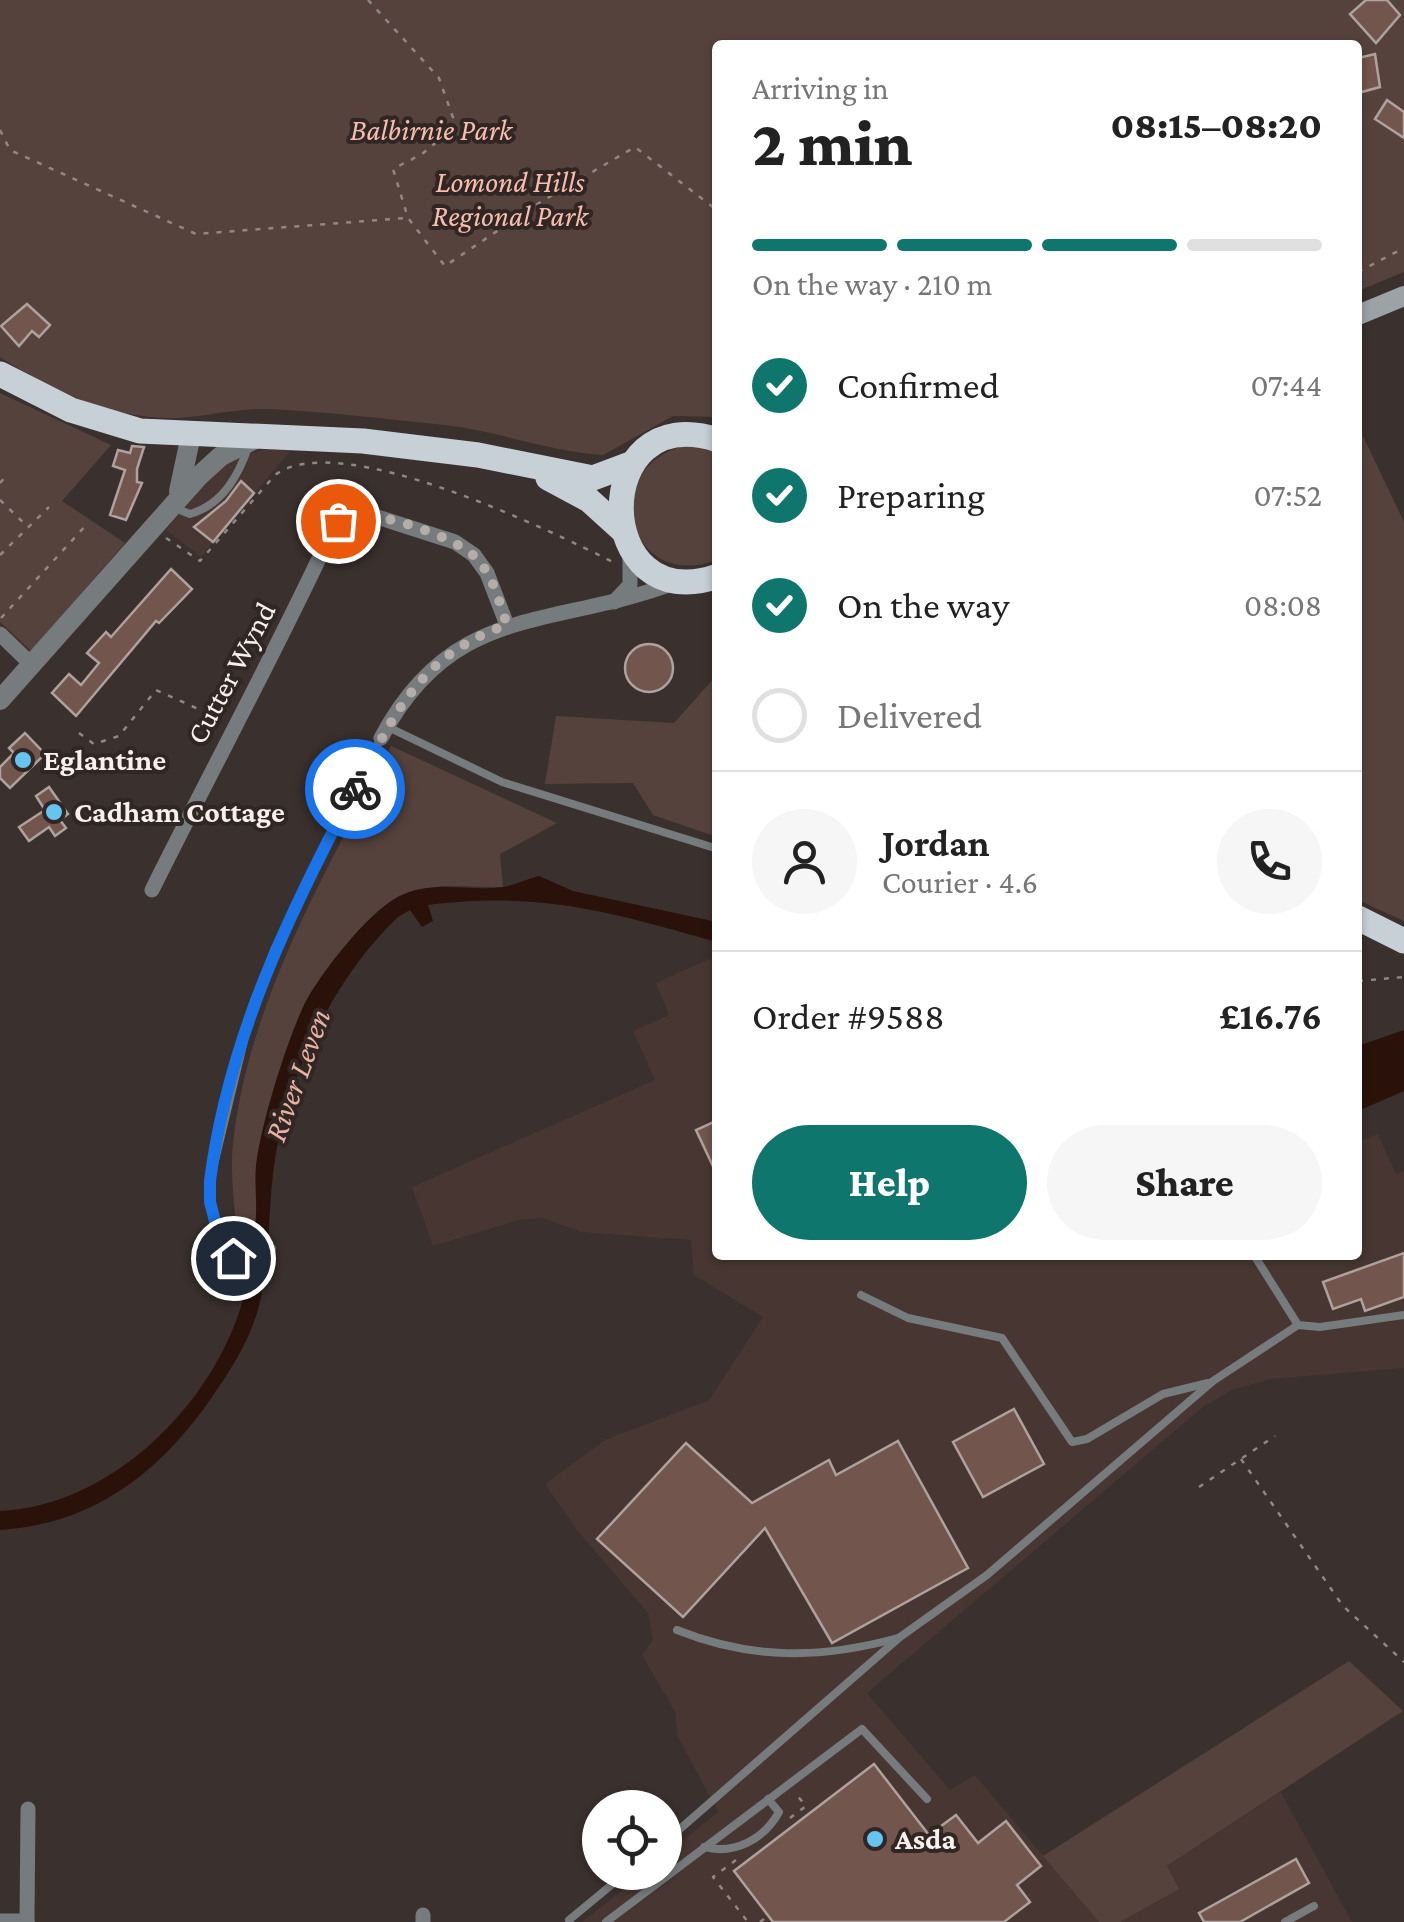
<!DOCTYPE html>
<html lang="en">
<head>
<meta charset="utf-8">
<style>
	:root { --surface:#fff; --page:#f6f6f6; --text:#222; --muted:#767676; --line:#e0e0e0; --accent:#0f766e }
	body { margin:0; font-family:"Crimson Pro",serif; background:var(--page); color:var(--text); height:100vh; display:flex; flex-direction:column; font-size:38px; white-space:nowrap }
	* { box-sizing:border-box; margin:0 }
	p { font-size:32px; color:var(--muted) }
	.icon { flex:none; width:55px; height:55px; fill:none; stroke:currentColor; stroke-width:2; stroke-linecap:round; stroke-linejoin:round }
	.map { position:relative; flex:1; overflow:hidden }
	.side { position:absolute; left:712px; top:40px; width:650px; height:1220px; display:flex; flex-direction:column; background:var(--surface); border-radius:10px; box-shadow:0 2px 8px #0004 }
	.side>* { flex:none }
	.fabs { position:absolute; left:582px; top:1790px; display:grid; gap:20px }
	.fabs a { display:grid; place-items:center; width:100px; height:100px; border-radius:50%; background:var(--surface); box-shadow:0 2px 8px #0004; font-size:50px }
	.pin { position:absolute; display:grid; place-items:center; width:85px; height:85px; color:#fff; margin:-42px; border:5px solid #fff; border-radius:50%; box-shadow:0 2px 10px #0007 }
	.courier { position:absolute; display:grid; place-items:center; width:100px; height:100px; margin:-50px; border:8px solid #1a73e8; border-radius:50%; background:#fff; color:#222; box-shadow:0 2px 12px #0007 }
	.headline em { font-style:normal; font-weight:800 }
	.headline div { display:flex; flex-direction:column-reverse }
	.headline { display:flex; align-items:center; justify-content:space-between; height:170px; padding:0 40px }
	h1 { font-size:65px; font-weight:800; line-height:75px }
	.bar { display:grid; grid-template-columns:repeat(4,1fr); gap:15px 10px; align-content:center; height:120px; padding:0 40px }
	.bar i { height:12px; border-radius:8px; background:var(--line) }
	.bar .current { background:var(--accent) }
	.bar p { grid-column:span 4 }
	.line { display:flex; align-items:center; gap:25px; padding:0 40px; border-top:2px solid var(--line) }
	.line div { flex:1 }
	.round { display:grid; place-items:center; flex:none; width:105px; height:105px; border-radius:52px; background:var(--page) }
	ol { padding:0 40px; list-style:none }
	li { display:flex; align-items:center; gap:30px; height:110px }
	li p { margin-inline-start:auto }
	li .icon { padding:10px; border-radius:50%; background:var(--accent); color:#fff; stroke-width:4 }
	li:last-child { color:var(--muted) }
	li i { width:55px; height:55px; border:5px solid var(--line); border-radius:50% }
	.cta { display:flex; gap:20px; margin-top:auto; padding:20px 40px }
	.cta a { flex:1; height:115px; border-radius:60px; background:var(--accent); color:#fff; font-size:40px; font-weight:800; line-height:115px; text-align:center }
	.cta a+a { background:var(--page); color:var(--text) }
	.map>svg:first-child { display:block }
</style>
</head>
<body>
<div class="map">
<svg width="1404" height="1922" viewBox="0 0 1404 1922">
	<rect width="100%" height="100%" fill="#3a302d"/>
	<g fill="#473631">
		<polygon points="268,448 292,449 201,557 166,530 215,472 236,458"/>
		<polygon points="709,959 718,961 718,1255 1358,1255 1358,1142 1378,1134 1396,1174 1404,1171 1404,1368 1271,1379 1232,1390 1203,1407 867,1693 950,1790 975,1775 1099,1922 582,1922 644,1873 665,1872 665,1855 718,1812 678,1737 675,1712 642,1655 653,1640 648,1613 576,1529 545,1484 605,1440 709,1400 763,1317 694,1275 691,1240 581,1232 543,1218 519,1220 433,1246 412,1187 655,1080 633,1031 669,1015 656,983"/>
		<polygon points="1281,1792 1352,1922 1120,1922 1178,1889 1166,1867"/>
	</g>
	<g fill="#56423d">
		<path d="M0,0H1404V272L1358,291V45H718L717,417L673,416L603,455C550,452 498,431 445,425C387,419 328,412 270,409C238,408 210,416 179,418C116,421 51,390 0,357Z"/>
		<polygon points="0,393 111,445 62,501 125,543 31,651 0,622"/>
		<polygon points="1358,426 1404,522 1404,921 1358,900"/>
		<path d="M689,445L717,453V560C626,594 595,463 689,445Z"/>
		<polygon points="717,675 717,837 653,815 633,783 545,784 556,716 674,723"/>
		<path d="M391,746L557,823L500,854L503,887L441,886L398,896L304,1005L262,1133L256,1167V1223L236,1227C234,1200 230,1171 233,1143C249,1000 326,872 391,746Z"/>
		<polygon points="1349,1661 1403,1711 1167,1866 1179,1889 1120,1922 1099,1922 1043,1856"/>
	</g>
	<g fill="#2a120b">
		<path d="M539,876L573,891L717,922V942C610,912 542,891 428,905L433,921L422,927L410,910L398,917C338,974 299,1054 280,1134C266,1189 273,1250 259,1306C250,1341 230,1371 210,1400C158,1474 93,1524 0,1530V1511C111,1506 213,1405 243,1300C246,1290 242,1280 243,1270C245,1255 252,1241 255,1226C258,1206 254,1185 256,1165C261,1124 286,1043 304,1005C319,975 368,912 398,897C430,879 468,892 503,887C515,885 527,879 539,876Z"/>
		<polygon points="1404,1030 1404,1091 1358,1111 1358,1046"/>
	</g>
	<g fill="#72554d" stroke="#aea29e" stroke-width="2.5">
		<polygon points="1366,0 1387,0 1400,15 1376,43 1350,14"/>
		<polygon points="1375,54 1380,87 1358,93 1358,58"/>
		<polygon points="1387,100 1404,112 1404,138 1375,119"/>
		<polygon points="27,304 50,325 39,337 32,331 19,346 1,326"/>
		<polygon points="132,446 144,447 137,469 137,482 142,483 126,520 110,515 125,470 113,466 118,450 130,453"/>
		<polygon points="241,481 254,493 213,542 194,527 226,501"/>
		<polygon points="171,569 192,589 159,623 156,621 76,716 52,693 69,674 81,685 99,663 87,653 106,632 111,637"/>
		<circle cx="649" cy="668" r="24"/>
		<polygon points="25,733 45,754 10,788 0,778 0,767 14,753 9,748"/>
		<polygon points="49,787 68,814 60,820 66,828 55,836 49,827 29,841 19,827 45,810 36,796"/>
		<polygon points="718,1120 718,1177 696,1130"/>
		<polygon points="1404,1253 1404,1297 1365,1311 1361,1299 1333,1309 1323,1282"/>
		<polygon points="1014,1409 1044,1464 983,1497 953,1442"/>
		<polygon points="898,1441 968,1568 832,1643 765,1528 683,1617 597,1539 686,1443 752,1503 829,1460 836,1475"/>
		<polygon points="874,1764 929,1835 956,1815 978,1843 1006,1821 1041,1866 1017,1885 1030,1902 1004,1922 773,1922 734,1871"/>
		<polygon points="1296,1859 1309,1883 1240,1922 1204,1922 1199,1913"/>
	</g>
	<g fill="none" stroke-linecap="round" stroke-linejoin="round">
		<g stroke="#908885" stroke-width="2.5" stroke-dasharray="5 8" stroke-linecap="butt">
			<polyline points="368,0 439,78 456,126 422,154 393,169 408,218 445,266 539,203 635,147 718,211"/>
			<polyline points="0,130 10,150 196,234 406,218"/>
			<polyline points="1358,272 1404,248"/>
			<polyline points="0,483 8,474"/>
			<polyline points="0,500 28,527"/>
			<path d="M166,538L200,561L275,475C339,427 551,531 615,563"/>
			<polyline points="0,555 49,507"/>
			<polyline points="1,618 88,523"/>
			<polyline points="79,733 94,744 119,736 156,690 223,720"/>
			<polyline points="1358,981 1404,977"/>
			<polyline points="1241,1459 1343,1606 1404,1662"/>
			<polyline points="1199,1487 1275,1436"/>
			<polyline points="790,1818 806,1806 795,1793"/>
			<polyline points="736,1860 713,1877 748,1922"/>
			<polyline points="760,1922 768,1916"/>
		</g>
		<g stroke="#767b7d" stroke-width="8">
			<path d="M172,507L190,514C224,504 239,474 249,445"/>
			<polyline points="388,727 502,782 718,849"/>
			<polyline points="272,1248 241,1258 224,1255 210,1202 210,1181 249,1020 274,950 381,738"/>
			<polyline points="1254,1255 1298,1325 1320,1327 1404,1315"/>
			<polyline points="861,1295 908,1318 1002,1338 1072,1442 1087,1439 1163,1394 1208,1383"/>
			<path d="M677,1630C752,1660 821,1659 898,1638"/>
			<polyline points="665,1842 900,1637 987,1575 1213,1381 1298,1325"/>
			<path d="M704,1847C735,1855 764,1839 779,1812L768,1799"/>
			<polyline points="569,1920 627,1872"/>
			<polyline points="606,1922 862,1729 927,1799"/>
			<polyline points="1285,1922 1314,1906"/>
		</g>
		<g stroke="#767b7d" stroke-width="15">
			<polyline points="614,602 630,585 630,552"/>
			<polyline points="0,634 32,665"/>
			<path d="M381,738C453,602 552,629 677,582"/>
			<path d="M152,890C212,769 276,652 333,529L344,516L362,512L455,542L474,555L487,573L507,625"/>
			<polyline points="0,1921 27,1921"/>
			<polyline points="27,1922 28,1809"/>
			<polyline points="423,1922 423,1915"/>
		</g>
		<g stroke="#767b7d" stroke-width="20">
			<polyline points="179,491 191,435"/>
			<polyline points="0,700 199,476 221,456 259,437"/>
		</g>
		<polyline stroke="#9ca3a7" stroke-width="20" points="1358,315 1404,296"/>
		<g stroke="#c6d0d6" stroke-width="25">
			<polyline points="0,374 71,410 140,431 363,441 478,455 593,478 633,463"/>
			<path d="M718,440C587,397 591,621 718,576"/>
			<polyline points="548,478 589,500 621,529"/>
			<polyline points="1358,918 1404,941"/>
		</g>
	</g>
	<g fill="none" stroke-linecap="round" stroke-linejoin="round">
		<path stroke="#b5adaa" stroke-width="10" stroke-dasharray="0 18" d="M338,521C360,502 453,536 474,556C493,574 499,601 507,625C420,655 395,713 355,789"/>
		<path stroke="#1a73e8" stroke-width="12" d="M233,1258L224,1256L210,1202V1181C228,1040 289,913 355,789"/>
	</g>
	<g fill="#67c4f0" stroke="#302624" stroke-width="4">
		<circle cx="23" cy="760" r="10"/>
		<circle cx="54" cy="812" r="10"/>
		<circle cx="875" cy="1839" r="10"/>
	</g>
	<g text-anchor="middle" stroke-width="8" stroke-linejoin="round" paint-order="stroke">
		<g font-size="30" font-style="italic" fill="#f8bdad" stroke="#302624">
			<text x="431" y="140">Balbirnie Park</text>
			<text x="510" y="192">Lomond Hills<tspan x="510" dy="34">Regional Park</tspan></text>
		</g>
		<g font-size="30" fill="#f7f0ee" stroke="#302624">
			<text transform="translate(231 673) rotate(-62)" y="10">Cutter Wynd</text>
		</g>
		<g font-size="30" font-weight="bold" fill="#f7f0ee" stroke="#302624" text-anchor="start">
			<text x="43" y="770">Eglantine</text>
			<text x="74" y="822">Cadham Cottage</text>
			<text x="895" y="1849">Asda</text>
		</g>
		<g font-size="32" font-style="italic" fill="#eab1a1" stroke="#302624">
			<text transform="translate(297 1075) rotate(-70)" y="11">River Leven</text>
		</g>
	</g>
</svg>
<div class="fabs">
<a><svg class="icon" aria-label="locate" viewBox="0 0 24 24"><circle cx="12" cy="12" r="6"/><path d="M12 2v4M12 18v4M2 12h4M18 12h4"/></svg></a>
</div>
<div class="pin" style="left:338px;top:521px;background:#ea580c"><svg class="icon" aria-label="bag" viewBox="0 0 24 24"><path d="M5 8h14l-1 12H6zM9 8a3 3 0 0 1 6 0"/></svg></div>
<div class="pin" style="left:233px;top:1258px;background:#1f2937"><svg class="icon" aria-label="home" viewBox="0 0 24 24"><path d="M3 11l9-7 9 7M6 9v11h12V9"/></svg></div>
<div class="courier" style="left:355px;top:789px"><svg class="icon" aria-label="bike" viewBox="0 0 24 24"><circle cx="6" cy="16" r="4"/><circle cx="18" cy="16" r="4"/><path d="M6 16l4-8h5l3 8M10 8l3 8H6M13 5h3"/></svg></div>
<section class="side">
<div class="headline"><div><h1>2 min</h1><p>Arriving in</p></div><em>08:15–08:20</em></div>
<div class="bar"><i class="current"></i><i class="current"></i><i class="current"></i><i></i><p>On the way · 210 m</p></div>
<ol>
<li><svg class="icon" aria-label="check" viewBox="0 0 24 24"><path d="M5 12l5 5 9-10"/></svg>Confirmed<p>07:44</p></li>
<li><svg class="icon" aria-label="check" viewBox="0 0 24 24"><path d="M5 12l5 5 9-10"/></svg>Preparing<p>07:52</p></li>
<li><svg class="icon" aria-label="check" viewBox="0 0 24 24"><path d="M5 12l5 5 9-10"/></svg>On the way<p>08:08</p></li>
<li><i></i>Delivered</li>
</ol>
<div class="line" style="height:180px"><a class="round"><svg class="icon" aria-label="person" viewBox="0 0 24 24"><circle cx="12" cy="8" r="4"/><path d="M4 21q1-7 8-7t8 7"/></svg></a><div><b>Jordan</b><p>Courier · 4.6</p></div><a class="round"><svg class="icon" aria-label="phone" viewBox="0 0 24 24"><path d="M5 4h4l2 5-3 2q2 4 5 5l2-3 5 2v4C11 20 4 13 5 4z"/></svg></a></div>
<div class="line" style="height:130px"><div>Order #9588</div><b>£16.76</b></div>
<div class="cta"><a>Help</a><a>Share</a></div>
</section>
</div>
</body>
</html>
